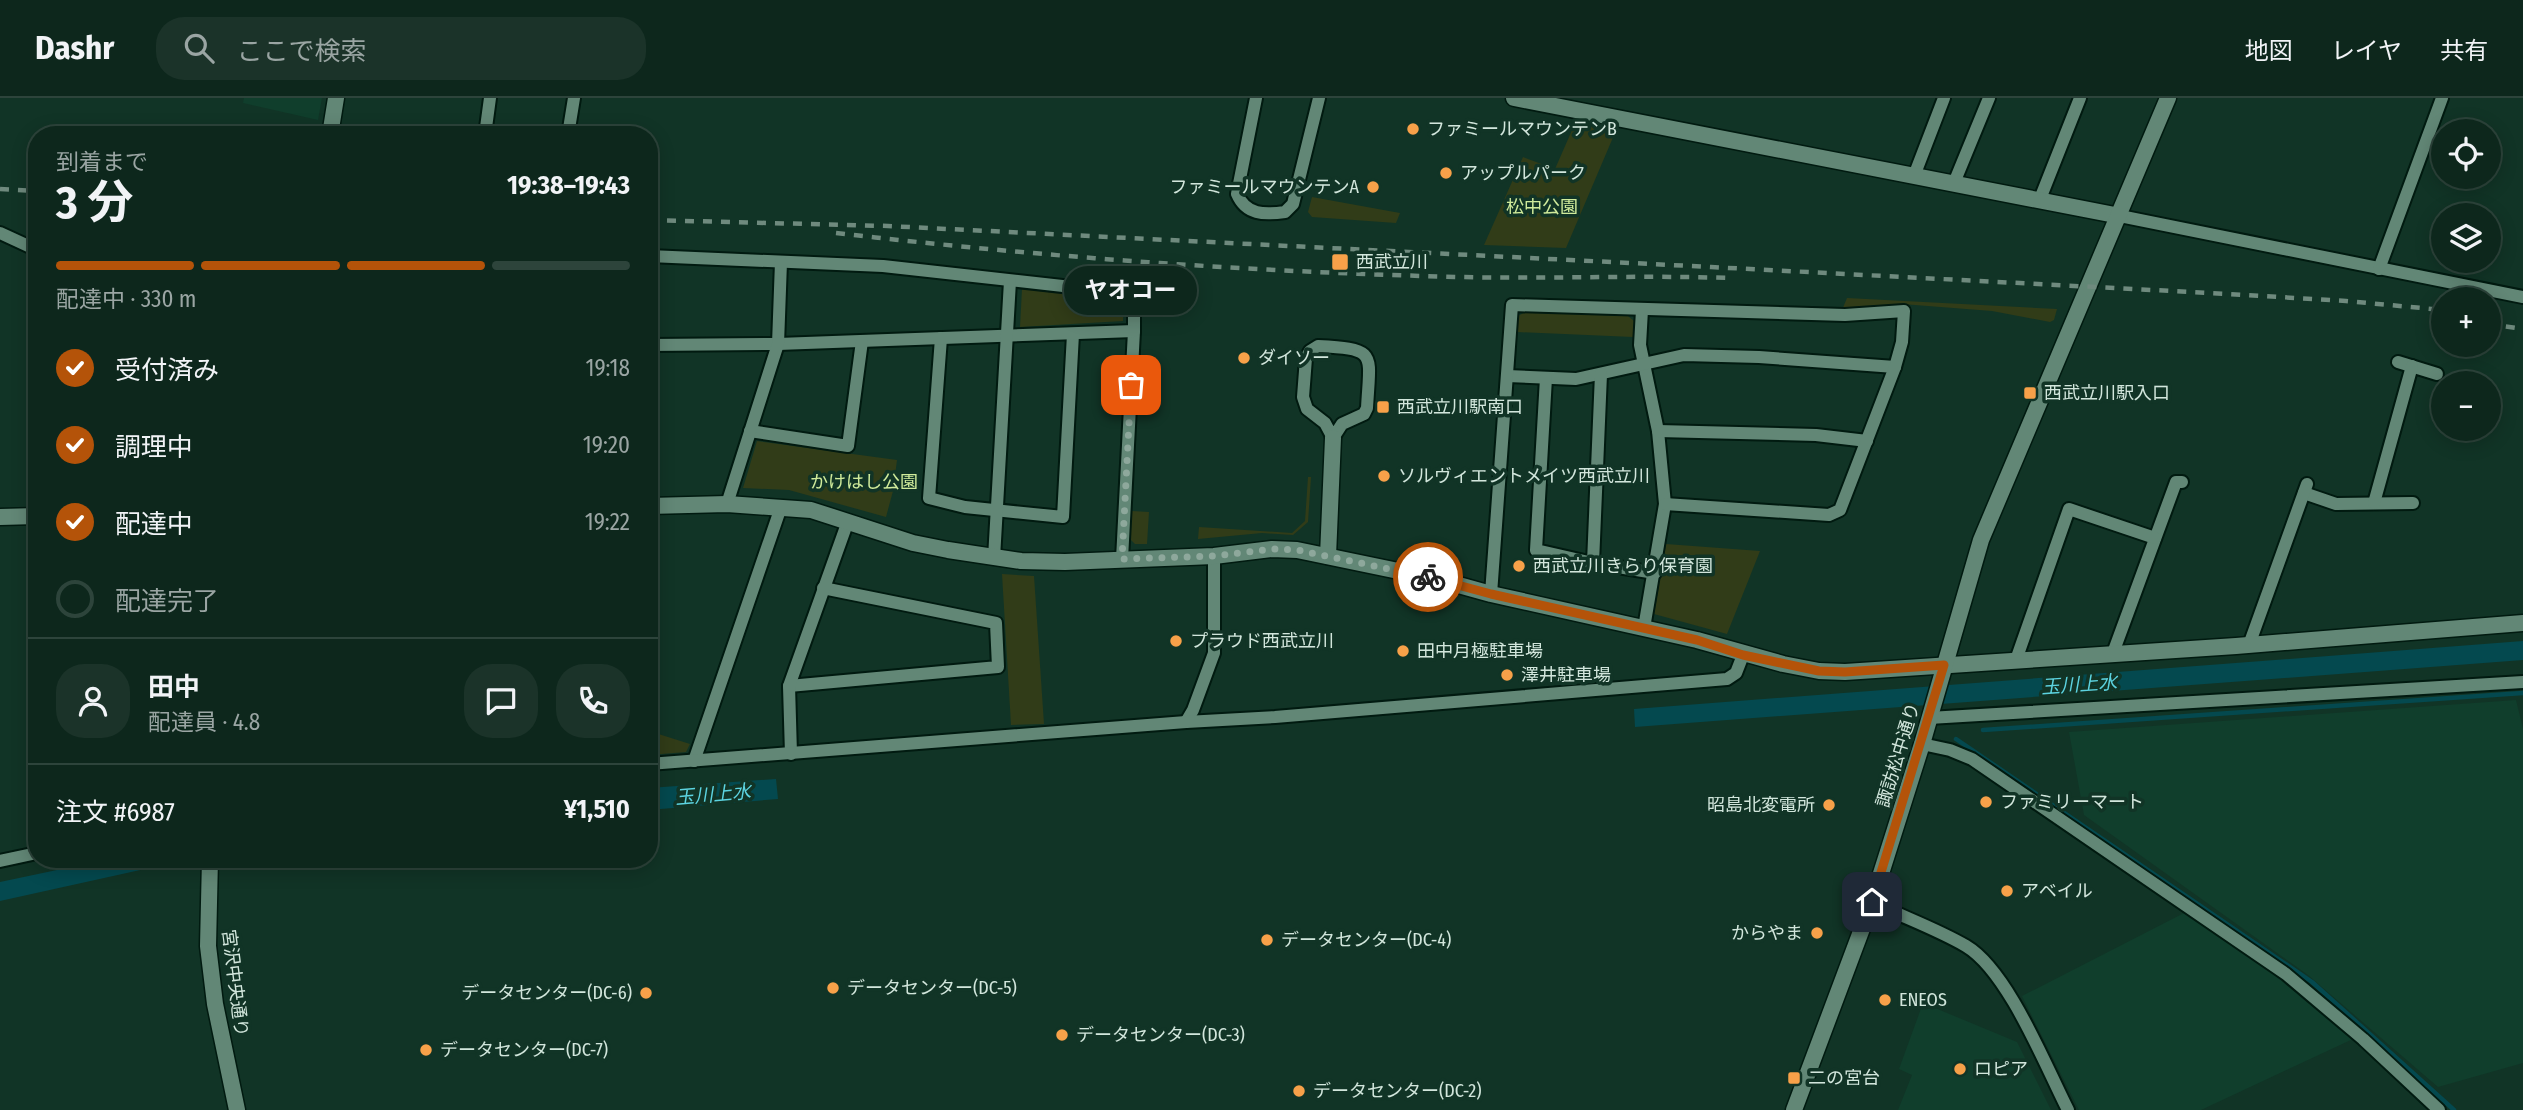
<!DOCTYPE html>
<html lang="ja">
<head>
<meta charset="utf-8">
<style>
	:root { --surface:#0d271c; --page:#1b3329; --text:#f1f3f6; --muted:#9aa5a3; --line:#2d443b; --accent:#b45309 }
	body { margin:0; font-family:"Fira Sans Condensed","Noto Sans JP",sans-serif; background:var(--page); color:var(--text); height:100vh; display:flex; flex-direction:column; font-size:26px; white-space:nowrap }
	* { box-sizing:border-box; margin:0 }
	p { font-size:23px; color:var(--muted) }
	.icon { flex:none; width:38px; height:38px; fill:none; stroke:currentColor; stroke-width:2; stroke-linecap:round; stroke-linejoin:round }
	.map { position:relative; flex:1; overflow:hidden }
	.drawer { position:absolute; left:28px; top:28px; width:630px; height:742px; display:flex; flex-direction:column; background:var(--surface); border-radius:28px; box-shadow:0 4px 18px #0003,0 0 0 2px var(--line) }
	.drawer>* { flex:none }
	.tools { position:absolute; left:2431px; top:21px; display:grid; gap:14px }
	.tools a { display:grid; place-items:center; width:70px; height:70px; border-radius:50%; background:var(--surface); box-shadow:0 4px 18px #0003,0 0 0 2px var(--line); font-size:35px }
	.pin { position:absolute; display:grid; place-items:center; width:60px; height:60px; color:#fff; margin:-30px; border-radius:14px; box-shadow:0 4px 10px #0006 }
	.courier { position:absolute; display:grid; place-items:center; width:70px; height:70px; margin:-35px; border:5px solid #b45309; border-radius:50%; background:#fff; color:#222; box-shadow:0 2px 9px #0007 }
	.bubble { position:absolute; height:49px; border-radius:24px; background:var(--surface); box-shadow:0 4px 18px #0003,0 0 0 2px var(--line); font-size:23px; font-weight:700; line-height:49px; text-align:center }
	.head em { font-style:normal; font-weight:700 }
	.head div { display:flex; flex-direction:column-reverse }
	.head { display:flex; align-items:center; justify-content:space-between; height:119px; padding:0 28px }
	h1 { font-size:46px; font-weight:700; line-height:52px }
	.bar { display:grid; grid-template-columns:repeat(4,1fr); gap:10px 7px; align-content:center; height:84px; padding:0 28px }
	.bar i { height:9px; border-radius:5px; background:var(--line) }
	.bar .selected { background:var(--accent) }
	.bar p { grid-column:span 4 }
	.line { display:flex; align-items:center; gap:18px; padding:0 28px; border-top:2px solid var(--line) }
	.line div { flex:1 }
	.round { display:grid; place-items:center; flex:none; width:74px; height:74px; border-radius:28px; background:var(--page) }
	ol { padding:0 28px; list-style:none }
	li { display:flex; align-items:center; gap:21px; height:77px }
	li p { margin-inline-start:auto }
	li .icon { padding:7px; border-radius:50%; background:var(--accent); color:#fff; stroke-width:4 }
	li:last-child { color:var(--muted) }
	li i { width:38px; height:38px; border:4px solid var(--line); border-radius:50% }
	header { display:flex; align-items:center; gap:42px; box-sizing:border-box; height:98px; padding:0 35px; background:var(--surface); border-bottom:2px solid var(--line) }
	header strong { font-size:33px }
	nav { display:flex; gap:38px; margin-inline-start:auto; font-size:24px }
	.search { width:490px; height:63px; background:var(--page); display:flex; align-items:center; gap:18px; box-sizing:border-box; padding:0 24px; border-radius:28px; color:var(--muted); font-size:26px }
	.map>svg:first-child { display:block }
</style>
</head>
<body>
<header>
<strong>Dashr</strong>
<div class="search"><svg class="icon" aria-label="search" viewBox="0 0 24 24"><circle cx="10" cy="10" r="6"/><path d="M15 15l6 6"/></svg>ここで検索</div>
<nav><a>地図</a><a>レイヤ</a><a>共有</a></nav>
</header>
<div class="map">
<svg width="2523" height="1012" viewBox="0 0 2523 1012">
	<rect width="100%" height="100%" fill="#113426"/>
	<g fill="#103e2c">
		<polygon points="244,0 322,0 318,22 243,5"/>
		<polygon points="2516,602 2523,631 2523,965 2438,989 2308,877 2084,717 2069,634"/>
		<polygon points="2186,814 2273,876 2353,941 2201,1012 2079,1012 2022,898"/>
		<polygon points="1923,905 2017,944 2051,1012 1898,1012 1912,977 1899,971"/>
	</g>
	<g fill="#313c18">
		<polygon points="1576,23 1617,30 1566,150 1484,147 1523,59 1555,71"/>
		<polygon points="1312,99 1400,115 1396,125 1312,119 1308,114"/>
		<polygon points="1022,191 1124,201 1123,223 1020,229"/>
		<polygon points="1847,200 2057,211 2054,222 2050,224 1992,213 1902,206 1842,212"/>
		<polygon points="1525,214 1628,218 1634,223 1633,239 1517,234 1518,218"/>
		<polygon points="757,343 897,362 893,393 886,419 789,392 743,390"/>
		<polygon points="1308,379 1311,379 1308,424 1293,437 1262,435 1198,441 1199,429 1292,435 1305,423"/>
		<polygon points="1132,413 1149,414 1147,446 1135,446 1130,441"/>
		<polygon points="1666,446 1760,453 1727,536 1654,516"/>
		<polygon points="1002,476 1034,478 1044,626 1011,627"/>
		<polygon points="649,633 690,646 686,654 649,657"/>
	</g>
	<g fill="#04494f">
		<polygon points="2523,543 2523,562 1635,629 1634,611"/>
		<polygon points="776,681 778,701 649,712 649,690"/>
		<polygon points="109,761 190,761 0,803 0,784"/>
	</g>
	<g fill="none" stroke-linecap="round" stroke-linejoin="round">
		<g stroke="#04494f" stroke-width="4.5">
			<polyline points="1983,632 2523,595"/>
			<polyline points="1956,641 2312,884 2454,1012"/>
		</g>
		<defs>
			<g id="minor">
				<path d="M1256,0L1237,96C1246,117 1264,117 1285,114L1293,106L1319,0"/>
				<polyline points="485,37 490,0"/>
				<polyline points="568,37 574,0"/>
				<polyline points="1914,78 1944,0"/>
				<polyline points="1954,85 1989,0"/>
				<polyline points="2040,101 2080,0"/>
				<polyline points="2120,118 2523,199"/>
				<polyline points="0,135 37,152"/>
				<polyline points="649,158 883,168 1134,196 1134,233 1122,461"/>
				<polyline points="2379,171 2442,0"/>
				<polyline points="1642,212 1640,247 1658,333 1665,406 1644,530"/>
				<polyline points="941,240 929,400 965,409 1063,419 1073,236"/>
				<polyline points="649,247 778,246 1134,233"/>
				<path d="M1318,248C1378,251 1370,254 1367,310L1364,316L1342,326L1333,340L1325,325L1307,311L1303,299L1306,260L1310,253Z"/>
				<polyline points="2398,264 2437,276"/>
				<polyline points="1507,278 1576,281 1684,257 1759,259 1895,269"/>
				<polyline points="1546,280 1536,452 1593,465 1655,475"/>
				<polyline points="750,333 848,348 862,243"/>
				<polyline points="1658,333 1816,337 1867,343"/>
				<polyline points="2304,395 2336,406 2413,405"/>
				<polyline points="2374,405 2412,268"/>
				<polyline points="727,406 778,246 781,164"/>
				<polyline points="994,460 1010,183"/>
				<polyline points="1593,465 1601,276"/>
				<polyline points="1491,496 1512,207 1845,217 1904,213 1902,244 1895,269 1840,412 1829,417 1665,406"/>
				<polyline points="2249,547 2307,386"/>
				<polyline points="2113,555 2176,384 2182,384"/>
				<polyline points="2016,562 2069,411 2155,440"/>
				<polyline points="789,588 998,569 996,525 823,490"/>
				<polyline points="1929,620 2523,584"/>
				<polyline points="1186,624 1193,612 1214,555 1214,458"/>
				<polyline points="1922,646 1950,652 1972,661 2286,876 2363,941 2439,1012"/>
				<polyline points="791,656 789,588 848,423"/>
				<polyline points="694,663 781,409"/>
				<polyline points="649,666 1186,624 1275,619 1727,581 1736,575 1743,557"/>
				<polyline points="0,763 37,755"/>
				<path d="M1872,804C1903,819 1937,831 1966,848C2008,873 2045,967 2068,1012"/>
			</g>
			<g id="tertiary">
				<polyline points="1514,0 2120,118"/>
				<polyline points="330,37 336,0"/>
				<polyline points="649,408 727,406 811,412 913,445 948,452 1021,463 1065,464 1214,458 1272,451 1297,452 1437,481 1491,496 1697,542 1783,566 1819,573 1845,574 2236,548 2523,525"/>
				<polyline points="0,419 37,418"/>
				<polyline points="1328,458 1333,340"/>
				<polyline points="210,761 208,848 215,906 237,1012"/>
				<polyline points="1794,1012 1872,804 1922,646 1981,442 2168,0"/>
			</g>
		</defs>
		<use href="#minor" stroke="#011a10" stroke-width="16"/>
		<use href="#tertiary" stroke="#011a10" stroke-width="19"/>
		<use href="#minor" stroke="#628776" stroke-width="12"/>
		<use href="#tertiary" stroke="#628776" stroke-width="16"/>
		<g stroke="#6f8a7e" stroke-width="4.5" stroke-dasharray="9 9" stroke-linecap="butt">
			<polyline points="0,91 37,93"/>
			<polyline points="649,122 888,128 1711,169 2229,196 2346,203 2443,212"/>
			<path d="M836,135C1043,159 1251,174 1460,179C1550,181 1640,177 1730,180"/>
			<polyline points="2488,226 2523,231"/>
		</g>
	</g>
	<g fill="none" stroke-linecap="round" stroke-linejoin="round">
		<polyline stroke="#8ea89c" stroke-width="7" stroke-dasharray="0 12.6" points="1131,287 1122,461 1214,458 1272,451 1297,452 1428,479"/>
		<polyline stroke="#b45309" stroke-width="9" points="1428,479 1491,496 1697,542 1743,557 1819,573 1845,574 1944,567 1872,804"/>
	</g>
	<g fill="#f7a149" stroke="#113426" stroke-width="2.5">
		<circle cx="1413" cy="31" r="7"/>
		<circle cx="1446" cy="75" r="7"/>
		<circle cx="1373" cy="89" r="7"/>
		<rect x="1331" y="155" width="18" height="18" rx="3.5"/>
		<circle cx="1244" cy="260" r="7"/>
		<rect x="2023" y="288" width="14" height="14" rx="3.5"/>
		<rect x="1376" y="302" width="14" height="14" rx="3.5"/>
		<circle cx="1384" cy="378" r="7"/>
		<circle cx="1519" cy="468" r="7"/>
		<circle cx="1176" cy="543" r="7"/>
		<circle cx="1403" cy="553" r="7"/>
		<circle cx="1507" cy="577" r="7"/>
		<circle cx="1986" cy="704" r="7"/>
		<circle cx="1829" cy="707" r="7"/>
		<circle cx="2007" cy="793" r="7"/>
		<circle cx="1817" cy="835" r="7"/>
		<circle cx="1267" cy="842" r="7"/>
		<circle cx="833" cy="890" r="7"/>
		<circle cx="646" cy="895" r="7"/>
		<circle cx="1885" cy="902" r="7"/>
		<circle cx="1062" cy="937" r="7"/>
		<circle cx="426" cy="952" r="7"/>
		<circle cx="1960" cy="971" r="7"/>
		<rect x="1787" y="973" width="14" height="14" rx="3.5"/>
		<circle cx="1299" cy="993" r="7"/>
	</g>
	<g text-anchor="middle" stroke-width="7" stroke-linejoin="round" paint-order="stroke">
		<g font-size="18" fill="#d2e6dc" stroke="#113426" text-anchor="start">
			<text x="1427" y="37">ファミールマウンテンB</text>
			<text x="1460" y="81">アップルパーク</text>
			<text x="1359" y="95" text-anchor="end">ファミールマウンテンA</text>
			<text x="1356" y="170">西武立川</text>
			<text x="1258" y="266">ダイソー</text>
			<text x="2044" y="301">西武立川駅入口</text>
			<text x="1397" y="315">西武立川駅南口</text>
			<text x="1398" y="384">ソルヴィエントメイツ西武立川</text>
			<text x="1533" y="474">西武立川きらり保育園</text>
			<text x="1190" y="549">プラウド西武立川</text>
			<text x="1417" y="559">田中月極駐車場</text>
			<text x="1521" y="583">澤井駐車場</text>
			<text x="2000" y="710">ファミリーマート</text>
			<text x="1815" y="713" text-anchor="end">昭島北変電所</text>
			<text x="2021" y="799">アベイル</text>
			<text x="1803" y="841" text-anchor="end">からやま</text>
			<text x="1281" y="848">データセンター(DC-4)</text>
			<text x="847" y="896">データセンター(DC-5)</text>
			<text x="632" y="901" text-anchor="end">データセンター(DC-6)</text>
			<text x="1899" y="908">ENEOS</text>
			<text x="1076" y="943">データセンター(DC-3)</text>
			<text x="440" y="958">データセンター(DC-7)</text>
			<text x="1974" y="977">ロピア</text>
			<text x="1808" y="986">二の宮台</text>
			<text x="1313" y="999">データセンター(DC-2)</text>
		</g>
		<g font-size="18" fill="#d0eb9b" stroke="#113426">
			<text x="1542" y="115">松中公園</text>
			<text x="864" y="390">かけはし公園</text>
		</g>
		<g font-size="18" fill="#d2e6dc" stroke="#113426">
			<text transform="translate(1898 657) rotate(-73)" y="6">諏訪松中通り</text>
			<text transform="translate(235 885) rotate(83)" y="6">宮沢中央通り</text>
		</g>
		<g font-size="19" font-style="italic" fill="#5cd3e0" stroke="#113426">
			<text transform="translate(2079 586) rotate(-4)" y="7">玉川上水</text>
			<text transform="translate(713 696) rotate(-5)" y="7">玉川上水</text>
		</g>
	</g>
</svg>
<div class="tools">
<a><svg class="icon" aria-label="locate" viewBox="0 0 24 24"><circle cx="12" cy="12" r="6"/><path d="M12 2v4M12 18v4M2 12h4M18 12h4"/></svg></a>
<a><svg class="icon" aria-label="layers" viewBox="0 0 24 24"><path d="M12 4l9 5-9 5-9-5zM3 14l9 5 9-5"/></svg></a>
<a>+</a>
<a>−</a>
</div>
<div class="pin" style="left:1131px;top:287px;background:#ea580c"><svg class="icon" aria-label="bag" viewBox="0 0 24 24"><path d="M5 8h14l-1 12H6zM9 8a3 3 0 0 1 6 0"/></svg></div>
<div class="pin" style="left:1872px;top:804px;background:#1f2937"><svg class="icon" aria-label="home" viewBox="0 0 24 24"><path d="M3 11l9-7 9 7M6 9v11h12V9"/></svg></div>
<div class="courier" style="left:1428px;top:479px"><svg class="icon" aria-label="bike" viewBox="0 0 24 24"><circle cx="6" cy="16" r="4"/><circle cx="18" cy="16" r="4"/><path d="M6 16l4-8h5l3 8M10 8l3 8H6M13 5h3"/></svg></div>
<div class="bubble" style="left:1064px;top:168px;width:133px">ヤオコー</div>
<section class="drawer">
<div class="head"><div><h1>3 分</h1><p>到着まで</p></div><em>19:38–19:43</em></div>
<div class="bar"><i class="selected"></i><i class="selected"></i><i class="selected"></i><i></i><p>配達中 · 330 m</p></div>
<ol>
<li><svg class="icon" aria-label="check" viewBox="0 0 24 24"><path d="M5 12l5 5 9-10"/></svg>受付済み<p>19:18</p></li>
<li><svg class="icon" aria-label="check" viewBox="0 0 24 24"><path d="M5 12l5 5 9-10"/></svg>調理中<p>19:20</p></li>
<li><svg class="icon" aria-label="check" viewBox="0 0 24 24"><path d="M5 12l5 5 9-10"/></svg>配達中<p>19:22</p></li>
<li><i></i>配達完了</li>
</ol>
<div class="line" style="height:126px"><a class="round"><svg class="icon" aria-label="person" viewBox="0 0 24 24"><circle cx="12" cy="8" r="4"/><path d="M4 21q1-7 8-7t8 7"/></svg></a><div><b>田中</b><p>配達員 · 4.8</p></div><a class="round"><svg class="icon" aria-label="chat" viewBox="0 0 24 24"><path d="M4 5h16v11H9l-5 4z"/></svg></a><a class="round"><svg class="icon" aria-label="phone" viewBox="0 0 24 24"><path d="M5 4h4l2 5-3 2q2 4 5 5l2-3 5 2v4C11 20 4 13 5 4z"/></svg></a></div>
<div class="line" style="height:91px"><div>注文 #6987</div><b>¥1,510</b></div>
</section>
</div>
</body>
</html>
